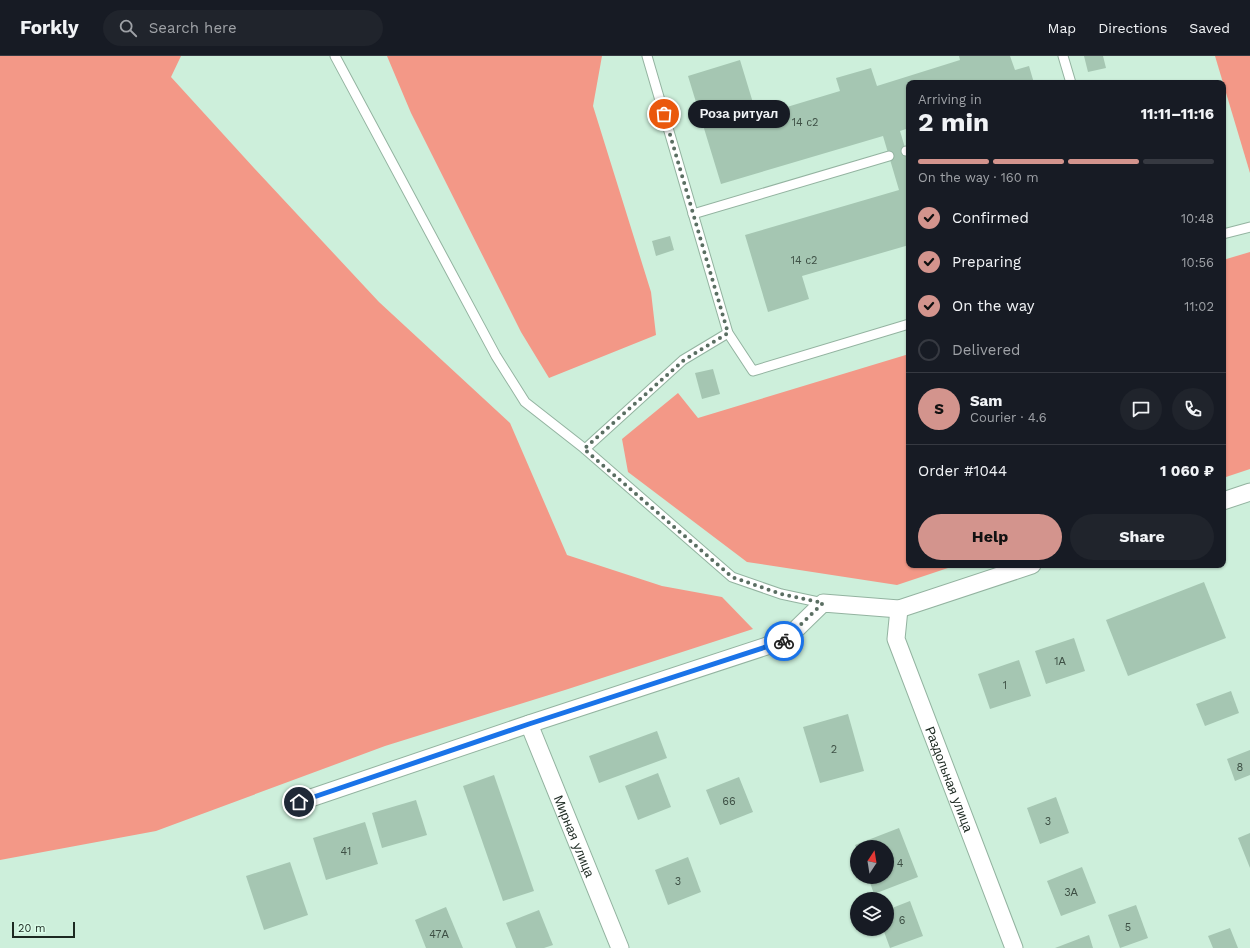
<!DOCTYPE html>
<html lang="en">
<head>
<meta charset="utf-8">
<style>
	:root { --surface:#171b24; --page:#20242c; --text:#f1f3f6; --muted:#9ea1a6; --line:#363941; --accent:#d3948d }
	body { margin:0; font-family:"Work Sans",sans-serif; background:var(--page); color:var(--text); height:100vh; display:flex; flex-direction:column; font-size:15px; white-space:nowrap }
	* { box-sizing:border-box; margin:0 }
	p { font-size:13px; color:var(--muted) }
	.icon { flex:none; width:22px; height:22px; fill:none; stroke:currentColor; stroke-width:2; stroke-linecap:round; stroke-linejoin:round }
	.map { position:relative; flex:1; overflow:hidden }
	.panel { position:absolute; left:906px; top:24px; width:320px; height:488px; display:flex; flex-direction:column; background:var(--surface); border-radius:8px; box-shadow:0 1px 3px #0004 }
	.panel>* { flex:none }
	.needle { width:26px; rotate:12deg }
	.controls { position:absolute; left:850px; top:784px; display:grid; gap:8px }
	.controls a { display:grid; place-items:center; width:44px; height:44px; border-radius:50%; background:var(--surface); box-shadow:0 1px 3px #0004; font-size:20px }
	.scale { position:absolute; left:12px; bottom:10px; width:63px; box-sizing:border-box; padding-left:4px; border:2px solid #1c2921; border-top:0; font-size:11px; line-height:14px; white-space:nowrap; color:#1c2921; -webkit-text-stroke:3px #dafce8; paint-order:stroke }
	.pin { position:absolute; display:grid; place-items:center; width:34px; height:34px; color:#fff; margin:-17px; border:2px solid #fff; border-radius:50%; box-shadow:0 1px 4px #0007 }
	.courier { position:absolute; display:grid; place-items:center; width:40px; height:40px; margin:-20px; border:3px solid #1a73e8; border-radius:50%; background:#fff; color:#222; box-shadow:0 1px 5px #0007 }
	.bubble { position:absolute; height:28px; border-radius:14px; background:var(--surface); box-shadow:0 1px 3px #0004; font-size:13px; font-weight:700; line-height:28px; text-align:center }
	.summary em { font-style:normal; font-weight:700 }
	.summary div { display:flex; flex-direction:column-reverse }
	.summary { display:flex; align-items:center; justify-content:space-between; height:68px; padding:0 12px }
	h1 { font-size:26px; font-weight:700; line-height:30px }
	.bar { display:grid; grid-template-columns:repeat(4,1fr); gap:6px 4px; align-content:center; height:48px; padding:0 12px }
	.bar i { height:5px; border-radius:3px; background:var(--line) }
	.bar .on { background:var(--accent) }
	.bar p { grid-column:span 4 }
	.line { display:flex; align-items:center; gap:10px; padding:0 12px; border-top:1px solid var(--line) }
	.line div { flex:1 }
	.round { display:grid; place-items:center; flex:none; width:42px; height:42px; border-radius:21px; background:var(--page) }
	ol { padding:0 12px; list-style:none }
	li { display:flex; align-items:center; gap:12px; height:44px }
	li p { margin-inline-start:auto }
	li .icon { padding:4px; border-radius:50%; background:var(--accent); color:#111; stroke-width:4 }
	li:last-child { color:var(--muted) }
	li i { width:22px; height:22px; border:2px solid var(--line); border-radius:50% }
	.button { display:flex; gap:8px; margin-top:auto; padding:8px 12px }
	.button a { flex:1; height:46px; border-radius:24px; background:var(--accent); color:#111; font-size:16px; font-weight:700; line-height:46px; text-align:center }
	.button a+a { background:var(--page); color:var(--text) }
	header { display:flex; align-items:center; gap:24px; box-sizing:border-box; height:56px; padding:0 20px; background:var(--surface); border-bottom:1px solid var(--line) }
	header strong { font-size:19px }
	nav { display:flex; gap:22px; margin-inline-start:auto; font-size:14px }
	.search { width:280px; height:36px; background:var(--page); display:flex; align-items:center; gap:10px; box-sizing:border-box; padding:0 14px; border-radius:22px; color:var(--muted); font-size:15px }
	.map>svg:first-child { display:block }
</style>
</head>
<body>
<header>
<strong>Forkly</strong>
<div class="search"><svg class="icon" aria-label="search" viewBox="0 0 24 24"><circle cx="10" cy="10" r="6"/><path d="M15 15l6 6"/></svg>Search here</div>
<nav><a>Map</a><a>Directions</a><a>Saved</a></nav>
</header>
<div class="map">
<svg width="1250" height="892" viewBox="0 0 1250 892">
	<rect width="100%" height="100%" fill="#cdefdb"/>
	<g fill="#f39887">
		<polygon points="0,0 181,0 171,21 254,112 379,246 510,367 567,499 662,530 722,541 753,573 565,634 385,690 156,775 0,804"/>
		<polygon points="387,0 602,0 593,50 651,236 656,279 549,322 521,276 411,57"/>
		<polygon points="1215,0 1250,0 1250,117"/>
		<polygon points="1250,196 1250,413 1223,422 1223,204"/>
		<polygon points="909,298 909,509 957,509 897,529 747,506 628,416 622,383 678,337 698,362"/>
	</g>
	<g fill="#a5c6b2">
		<polygon points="959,0 1010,0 1015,14 1029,10 1034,27 909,27 909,72 900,75 909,105 909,189 802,220 809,243 768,256 745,179 899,134 883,80 721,128 688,20 740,4 757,60 840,35 836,22 871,12 877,30 960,4"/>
		<polygon points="1084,0 1103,0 1106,12 1088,16"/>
		<polygon points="670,180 674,194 656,200 652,185"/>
		<polygon points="713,313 720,338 702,343 695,317"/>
		<polygon points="1204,526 1226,582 1128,620 1106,564"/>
		<polygon points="1074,582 1085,615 1046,628 1035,595"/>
		<polygon points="1019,604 1031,640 990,653 978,618"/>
		<polygon points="1231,635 1239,657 1205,670 1196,648"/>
		<polygon points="848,658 864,715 820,727 803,671"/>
		<polygon points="657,675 667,702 599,727 589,700"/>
		<polygon points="1250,694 1250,719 1235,725 1227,703"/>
		<polygon points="658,717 671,751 638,764 625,730"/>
		<polygon points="494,719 534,835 503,845 463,730"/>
		<polygon points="739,721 753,756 720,769 706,734"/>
		<polygon points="1056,741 1069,777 1040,788 1027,752"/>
		<polygon points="416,744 427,779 382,792 372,757"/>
		<polygon points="365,766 378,808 326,824 313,782"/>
		<polygon points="899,772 918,821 874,838 868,821 887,821 887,791 856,791 855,789"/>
		<polygon points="1250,777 1250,812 1238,782"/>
		<polygon points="688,801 701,836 668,849 655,814"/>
		<polygon points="290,806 308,859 264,874 246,820"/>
		<polygon points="1082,811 1096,847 1061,860 1047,825"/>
		<polygon points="910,845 923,880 890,892 883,873 887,873 887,854"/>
		<polygon points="1136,849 1148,882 1120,892 1108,859"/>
		<polygon points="446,851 463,892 426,892 415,864"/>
		<polygon points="539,854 553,889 544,892 516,892 506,867"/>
		<polygon points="1230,872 1238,892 1213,892 1208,880"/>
		<polygon points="1089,879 1093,892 1055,892"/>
	</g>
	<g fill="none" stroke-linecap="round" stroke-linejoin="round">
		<defs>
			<g id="lane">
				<polyline points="335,0 496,300 525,346 585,393 732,521 781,538 823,547"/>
				<polyline points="647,0 728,277 753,315 909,268"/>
				<polyline points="1063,0 1071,27"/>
				<polyline points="906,95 909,95"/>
				<polyline points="693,158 889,100"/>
				<polyline points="1223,178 1250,171"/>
				<polyline points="585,393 683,304 728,277"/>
			</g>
			<g id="street">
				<polyline points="1223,445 1250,436"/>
				<path id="s1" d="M899,553L896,583L1014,892"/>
				<path id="s2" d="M529,668L620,892"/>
				<polyline points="299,746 529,668 785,584 823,547 899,553 1032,509"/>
			</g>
		</defs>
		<use href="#lane" stroke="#93b3a0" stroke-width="11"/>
		<use href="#street" stroke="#93b3a0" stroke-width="19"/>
		<use href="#lane" stroke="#fff" stroke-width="9"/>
		<use href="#street" stroke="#fff" stroke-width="17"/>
	</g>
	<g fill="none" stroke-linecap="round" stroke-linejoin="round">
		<polyline stroke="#5a6e62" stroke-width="4" stroke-dasharray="0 7.2" points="664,58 728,277 684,304 584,393 732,521 781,538 823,547 784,585"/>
		<polyline stroke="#1a73e8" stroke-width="5" points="299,746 529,668 784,585"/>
	</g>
	<g text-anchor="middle" stroke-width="3" stroke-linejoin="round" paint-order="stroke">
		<g font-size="11" fill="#3e5045">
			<text x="805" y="70">14 с2</text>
			<text x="804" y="208">14 с2</text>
			<text x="1060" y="609">1А</text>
			<text x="1005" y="633">1</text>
			<text x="834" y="697">2</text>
			<text x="1240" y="715">8</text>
			<text x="729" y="749">66</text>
			<text x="1048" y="769">3</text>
			<text x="346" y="799">41</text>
			<text x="900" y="811">4</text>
			<text x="678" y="829">3</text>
			<text x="1071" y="840">3А</text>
			<text x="902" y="868">6</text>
			<text x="1128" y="875">5</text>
			<text x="439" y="882">47А</text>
		</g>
		<g font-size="13" fill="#1c2921" stroke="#dafce8">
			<text dy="5" stroke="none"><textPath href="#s1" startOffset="180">Раздольная улица</textPath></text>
			<text dy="5" stroke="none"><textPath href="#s2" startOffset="121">Мирная улица</textPath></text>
		</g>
	</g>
</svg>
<div class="controls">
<a><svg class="needle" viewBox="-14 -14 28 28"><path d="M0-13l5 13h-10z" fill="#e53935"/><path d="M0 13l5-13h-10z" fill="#9ea1a6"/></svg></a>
<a><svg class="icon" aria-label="layers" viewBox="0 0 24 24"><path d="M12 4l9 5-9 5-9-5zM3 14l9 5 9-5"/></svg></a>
</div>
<div class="scale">20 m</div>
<div class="pin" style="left:664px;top:58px;background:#ea580c"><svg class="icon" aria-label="bag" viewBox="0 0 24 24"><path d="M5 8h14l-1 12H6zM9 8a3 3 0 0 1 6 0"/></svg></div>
<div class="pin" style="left:299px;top:746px;background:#1f2937"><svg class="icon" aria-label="home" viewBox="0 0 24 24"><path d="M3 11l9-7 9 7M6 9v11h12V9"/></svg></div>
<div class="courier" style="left:784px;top:585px"><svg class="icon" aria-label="bike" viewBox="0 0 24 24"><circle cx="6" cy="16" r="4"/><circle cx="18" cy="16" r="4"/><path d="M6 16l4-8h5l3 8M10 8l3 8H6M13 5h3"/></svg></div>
<div class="bubble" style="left:688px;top:44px;width:102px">Роза ритуал</div>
<section class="panel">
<div class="summary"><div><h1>2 min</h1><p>Arriving in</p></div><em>11:11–11:16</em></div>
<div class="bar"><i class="on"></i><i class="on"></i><i class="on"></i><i></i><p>On the way · 160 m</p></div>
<ol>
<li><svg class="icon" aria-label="check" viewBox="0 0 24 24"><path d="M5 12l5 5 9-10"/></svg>Confirmed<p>10:48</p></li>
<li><svg class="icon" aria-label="check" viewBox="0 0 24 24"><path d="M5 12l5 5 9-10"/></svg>Preparing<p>10:56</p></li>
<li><svg class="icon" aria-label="check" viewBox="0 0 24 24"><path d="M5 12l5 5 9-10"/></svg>On the way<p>11:02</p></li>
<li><i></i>Delivered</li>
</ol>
<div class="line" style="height:72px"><b class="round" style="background:var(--accent);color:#111">S</b><div><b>Sam</b><p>Courier · 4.6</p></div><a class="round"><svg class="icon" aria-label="chat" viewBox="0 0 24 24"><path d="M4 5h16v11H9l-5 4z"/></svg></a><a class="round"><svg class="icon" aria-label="phone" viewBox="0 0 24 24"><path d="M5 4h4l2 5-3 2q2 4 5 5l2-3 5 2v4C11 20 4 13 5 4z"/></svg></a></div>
<div class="line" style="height:52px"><div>Order #1044</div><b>1 060 ₽</b></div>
<div class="button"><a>Help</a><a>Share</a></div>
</section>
</div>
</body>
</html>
